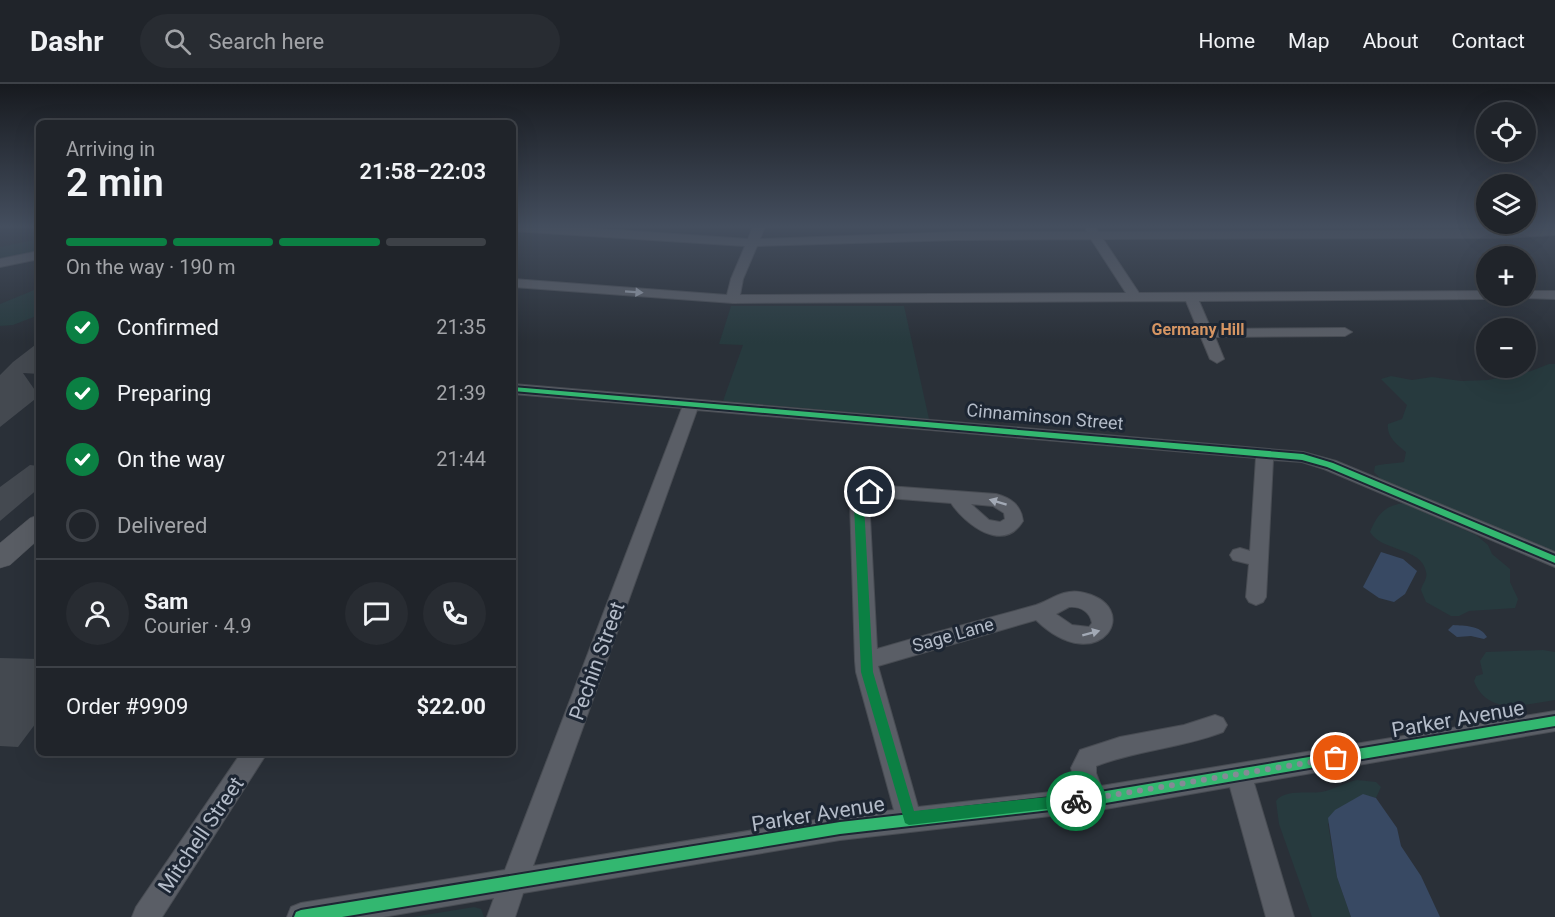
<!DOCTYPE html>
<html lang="en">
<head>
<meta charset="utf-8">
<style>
	:root { --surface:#20242a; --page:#282c32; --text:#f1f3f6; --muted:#a2a4a8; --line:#3d4147; --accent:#0b8043 }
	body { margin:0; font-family:Roboto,sans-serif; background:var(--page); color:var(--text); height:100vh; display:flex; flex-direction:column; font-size:22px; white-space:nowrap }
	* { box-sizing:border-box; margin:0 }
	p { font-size:20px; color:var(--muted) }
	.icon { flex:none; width:33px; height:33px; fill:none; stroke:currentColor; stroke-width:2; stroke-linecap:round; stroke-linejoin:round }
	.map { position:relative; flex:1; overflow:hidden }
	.drawer { position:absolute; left:36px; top:36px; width:480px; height:636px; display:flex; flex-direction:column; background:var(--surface); border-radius:9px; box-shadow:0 6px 24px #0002,0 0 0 2px var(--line) }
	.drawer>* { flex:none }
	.tools { position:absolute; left:1476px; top:18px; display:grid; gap:12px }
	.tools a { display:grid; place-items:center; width:60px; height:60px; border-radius:50%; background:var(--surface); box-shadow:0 6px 24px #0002,0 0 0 2px var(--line); font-size:30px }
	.pin { position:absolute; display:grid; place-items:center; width:51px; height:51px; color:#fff; margin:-26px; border:3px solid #fff; border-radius:50%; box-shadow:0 2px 6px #0007 }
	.courier { position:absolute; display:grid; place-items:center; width:60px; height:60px; margin:-30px; border:4px solid #0b8043; border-radius:50%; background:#fff; color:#222; box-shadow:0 2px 8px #0007 }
	.headline em { font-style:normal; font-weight:600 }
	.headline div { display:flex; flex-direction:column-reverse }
	.headline { display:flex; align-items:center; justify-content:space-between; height:102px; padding:0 30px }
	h1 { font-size:39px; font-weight:600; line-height:45px }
	.bar { display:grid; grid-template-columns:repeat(4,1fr); gap:9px 6px; align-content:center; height:72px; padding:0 30px }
	.bar i { height:8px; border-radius:4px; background:var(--line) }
	.bar .active { background:var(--accent) }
	.bar p { grid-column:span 4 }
	.line { display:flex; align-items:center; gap:15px; padding:0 30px; border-top:2px solid var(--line) }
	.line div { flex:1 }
	.round { display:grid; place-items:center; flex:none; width:63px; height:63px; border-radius:32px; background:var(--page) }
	ol { padding:0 30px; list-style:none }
	li { display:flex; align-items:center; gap:18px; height:66px }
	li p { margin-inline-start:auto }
	li .icon { padding:6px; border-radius:50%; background:var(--accent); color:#fff; stroke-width:4 }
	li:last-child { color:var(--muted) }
	li i { width:33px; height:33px; border:3px solid var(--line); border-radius:50% }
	header { display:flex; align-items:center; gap:36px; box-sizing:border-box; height:84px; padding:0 30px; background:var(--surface); border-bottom:2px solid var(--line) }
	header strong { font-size:28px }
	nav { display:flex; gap:33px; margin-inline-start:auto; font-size:21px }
	.search { width:420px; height:54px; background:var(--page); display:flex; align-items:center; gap:15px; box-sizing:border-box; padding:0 21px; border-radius:33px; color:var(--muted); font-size:22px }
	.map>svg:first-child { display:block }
</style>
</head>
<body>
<header>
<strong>Dashr</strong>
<div class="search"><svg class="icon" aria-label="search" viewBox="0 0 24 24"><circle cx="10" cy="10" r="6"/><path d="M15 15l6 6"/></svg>Search here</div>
<nav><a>Home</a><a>Map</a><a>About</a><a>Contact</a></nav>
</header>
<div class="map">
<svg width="1555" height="833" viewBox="0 0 1555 833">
	<rect width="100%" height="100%" fill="#2a3038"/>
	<g fill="#273a3e">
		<polygon points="39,155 39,167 0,175 0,163"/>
		<polygon points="39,204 39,231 13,241 0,242 0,220"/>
		<polygon points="731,222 904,222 929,335 723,317 743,261 719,260"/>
		<path d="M1549,280H1555V470L1382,396L1374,388L1375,382C1385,379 1394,380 1404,378L1406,368C1397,361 1386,352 1388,340L1402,335L1407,321L1381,295L1391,292L1412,296L1432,293L1461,297L1488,296L1531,287Z"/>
		<path d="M1403,419L1476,451L1488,461L1492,470L1510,485V498L1518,515L1515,524L1469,527L1459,532H1451L1426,518L1421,506C1422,500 1428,495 1426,488C1422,463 1382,468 1370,448C1377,431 1384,422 1403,419Z"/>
		<path d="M1543,566L1555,568V616C1526,620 1488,633 1474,597L1476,592L1483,590L1480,577L1486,568Z"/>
		<path d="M1357,696L1376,698L1381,703L1376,714C1355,706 1342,726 1328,740L1337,793L1351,833H1312L1279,740L1276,717C1285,705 1307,710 1321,708C1334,706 1345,698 1357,696Z"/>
		<polygon points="474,823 481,825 484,833 413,833"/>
	</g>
	<g fill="#384963">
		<polygon points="1381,468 1403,475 1417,487 1405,510 1394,518 1379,514 1363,503"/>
		<path d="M1453,541C1465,542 1480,541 1487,553L1484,555L1471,552L1457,553L1448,546Z"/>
		<polygon points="1363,710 1376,714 1397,744 1401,762 1421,792 1440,833 1351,833 1337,793 1328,734 1335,726"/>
	</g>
	<g fill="#444950">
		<polygon points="39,258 39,290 23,289 39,312 0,343 0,291 13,278"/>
		<polygon points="30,381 39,382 39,404 0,437 0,403"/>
		<polygon points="0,574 39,575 39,635 18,663 0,662"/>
	</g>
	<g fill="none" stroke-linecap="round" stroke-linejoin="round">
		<defs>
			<g id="minor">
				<path d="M513,142H559L748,155L753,142H765L760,155L956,148H1087L1085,142H1095L1098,148L1505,146L1555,143V151L1505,154L1103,155L1139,209L1486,207V212H1492L1486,215L1199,217L1211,245L1345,244L1352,248L1345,252L1215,253L1224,275L1217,279L1210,275L1186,217L733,219L513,203V195L727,211L731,195L745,162L513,147ZM1091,155L1126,209L740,211L743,195L757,162L956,156Z"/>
				<polygon points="39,167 39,175 0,183 0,175"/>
				<polygon points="1526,207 1555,207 1555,215 1521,214 1520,212 1526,212"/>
				<path d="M513,300L1303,368L1336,377L1555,468V483L1324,385L1302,378L1273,376L1266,513L1263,518L1256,521L1249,518L1246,513L1249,480L1233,476L1230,471L1233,466L1240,464L1250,467L1256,374L697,326L533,782L840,732L894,726L856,588L855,577L850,417L857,407L874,401L996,410C1011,414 1021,421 1023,437C1003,470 965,440 951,419L875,413L869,415L877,565C930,549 983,536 1036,521C1051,516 1063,505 1080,508C1147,520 1100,598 1036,536L878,582L918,723L1077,705L1071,684L1080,666L1120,653L1184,641L1215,631L1223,634L1227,641L1223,648C1182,664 1137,666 1096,682V689L1101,702L1555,627V647L1254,699L1294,833H1266L1230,703L1094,727L840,756L523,809L515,833H487L494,814L383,833H287L291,823L301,819L505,786L682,324L513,310ZM971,420L993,422L1004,429L1005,435L1000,438L989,436ZM1069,523C1080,522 1090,527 1092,539L1089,543L1072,541L1056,530Z"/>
				<polygon points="241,669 267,669 162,833 132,833 136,823"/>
			</g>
			<polygon id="secondary" points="39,431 39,455 10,481 0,484 0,459 30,434"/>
		</defs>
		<use href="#minor" stroke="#484c53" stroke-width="2"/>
		<use href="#secondary" stroke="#484c53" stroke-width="1"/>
		<use href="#minor" fill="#5a5e66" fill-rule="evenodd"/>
		<use href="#secondary" fill="#595d64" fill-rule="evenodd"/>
		<defs>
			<g id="cycleway">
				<polygon points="513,303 1303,370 1333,379 1555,472 1555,479 1327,383 1302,376 513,307"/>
				<polygon points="1555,632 1555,642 1094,721 840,750 342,833 294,833 296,828 301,826 840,738 1094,709"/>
			</g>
		</defs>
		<use href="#cycleway" stroke="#1d2633" stroke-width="4"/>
		<use href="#cycleway" fill="#33b770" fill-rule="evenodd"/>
	</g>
	<defs><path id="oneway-solid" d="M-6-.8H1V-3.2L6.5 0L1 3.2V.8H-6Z" transform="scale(1.5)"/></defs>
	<g fill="#a2a9b5">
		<use href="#oneway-solid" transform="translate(634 208) rotate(4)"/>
		<use href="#oneway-solid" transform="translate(998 418) rotate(-163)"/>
		<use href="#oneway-solid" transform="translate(1091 549) rotate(-15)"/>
	</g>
	<linearGradient id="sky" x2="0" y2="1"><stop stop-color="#171a1f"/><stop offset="0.55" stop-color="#444e5e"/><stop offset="1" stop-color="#444e5e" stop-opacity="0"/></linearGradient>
	<rect width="1555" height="259" fill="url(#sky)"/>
	<polygon fill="#0b8043" points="870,405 875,408 867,413 864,420 873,588 914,727 1076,710 1081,712 1083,717 1081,721 909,741 905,739 861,588 854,420 859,409"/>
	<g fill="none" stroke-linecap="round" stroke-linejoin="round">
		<polyline stroke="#848b96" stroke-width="6" stroke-dasharray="0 10.8" points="1076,717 1336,674"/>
	</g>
	<g text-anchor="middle" stroke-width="6" stroke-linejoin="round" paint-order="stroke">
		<g font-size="16" font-weight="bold" fill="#d59563" stroke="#1d2633">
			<text x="1198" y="251">Germany Hill</text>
		</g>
		<g font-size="18" fill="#b4bcc9" stroke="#1d2633">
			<text transform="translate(1045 333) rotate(5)" y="6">Cinnaminson Street</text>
			<text transform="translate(953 551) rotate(-16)" y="6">Sage Lane</text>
		</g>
		<g font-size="21" fill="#b4bcc9" stroke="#1d2633">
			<text transform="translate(597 577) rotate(-70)" y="7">Pechin Street</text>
			<text transform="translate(1458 635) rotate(-10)" y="7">Parker Avenue</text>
			<text transform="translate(818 730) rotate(-9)" y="7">Parker Avenue</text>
			<text transform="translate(201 751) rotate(-56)" y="7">Mitchell Street</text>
		</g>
	</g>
</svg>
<div class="tools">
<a><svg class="icon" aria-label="locate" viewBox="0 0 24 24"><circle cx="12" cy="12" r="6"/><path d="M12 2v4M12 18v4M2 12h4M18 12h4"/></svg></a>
<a><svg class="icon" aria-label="layers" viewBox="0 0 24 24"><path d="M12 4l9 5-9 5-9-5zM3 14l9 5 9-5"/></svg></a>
<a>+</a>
<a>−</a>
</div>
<div class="pin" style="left:1336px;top:674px;background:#ea580c"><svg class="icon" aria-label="bag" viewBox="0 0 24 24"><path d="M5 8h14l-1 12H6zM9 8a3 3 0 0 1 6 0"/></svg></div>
<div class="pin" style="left:870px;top:408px;background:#1f2937"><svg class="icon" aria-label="home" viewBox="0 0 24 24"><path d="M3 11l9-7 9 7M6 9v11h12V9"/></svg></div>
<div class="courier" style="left:1076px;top:717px"><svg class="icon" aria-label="bike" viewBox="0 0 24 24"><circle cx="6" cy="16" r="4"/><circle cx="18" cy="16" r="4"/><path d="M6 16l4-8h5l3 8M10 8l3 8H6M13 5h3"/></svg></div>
<section class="drawer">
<div class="headline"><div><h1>2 min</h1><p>Arriving in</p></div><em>21:58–22:03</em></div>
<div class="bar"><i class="active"></i><i class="active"></i><i class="active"></i><i></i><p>On the way · 190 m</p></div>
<ol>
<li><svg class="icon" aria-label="check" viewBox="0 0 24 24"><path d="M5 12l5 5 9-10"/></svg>Confirmed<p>21:35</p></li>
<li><svg class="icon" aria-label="check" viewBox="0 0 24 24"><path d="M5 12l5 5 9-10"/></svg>Preparing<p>21:39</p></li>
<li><svg class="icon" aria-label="check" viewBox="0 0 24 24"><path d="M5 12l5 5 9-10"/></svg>On the way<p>21:44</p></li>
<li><i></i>Delivered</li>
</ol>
<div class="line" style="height:108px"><a class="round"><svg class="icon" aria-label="person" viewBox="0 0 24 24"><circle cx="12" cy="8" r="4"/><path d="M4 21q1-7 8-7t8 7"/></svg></a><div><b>Sam</b><p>Courier · 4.9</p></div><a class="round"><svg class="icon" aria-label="chat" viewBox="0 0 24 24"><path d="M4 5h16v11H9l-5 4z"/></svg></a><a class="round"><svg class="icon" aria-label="phone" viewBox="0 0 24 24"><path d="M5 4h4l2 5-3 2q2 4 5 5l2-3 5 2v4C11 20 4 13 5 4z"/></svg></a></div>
<div class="line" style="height:78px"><div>Order #9909</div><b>$22.00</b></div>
</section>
</div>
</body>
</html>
